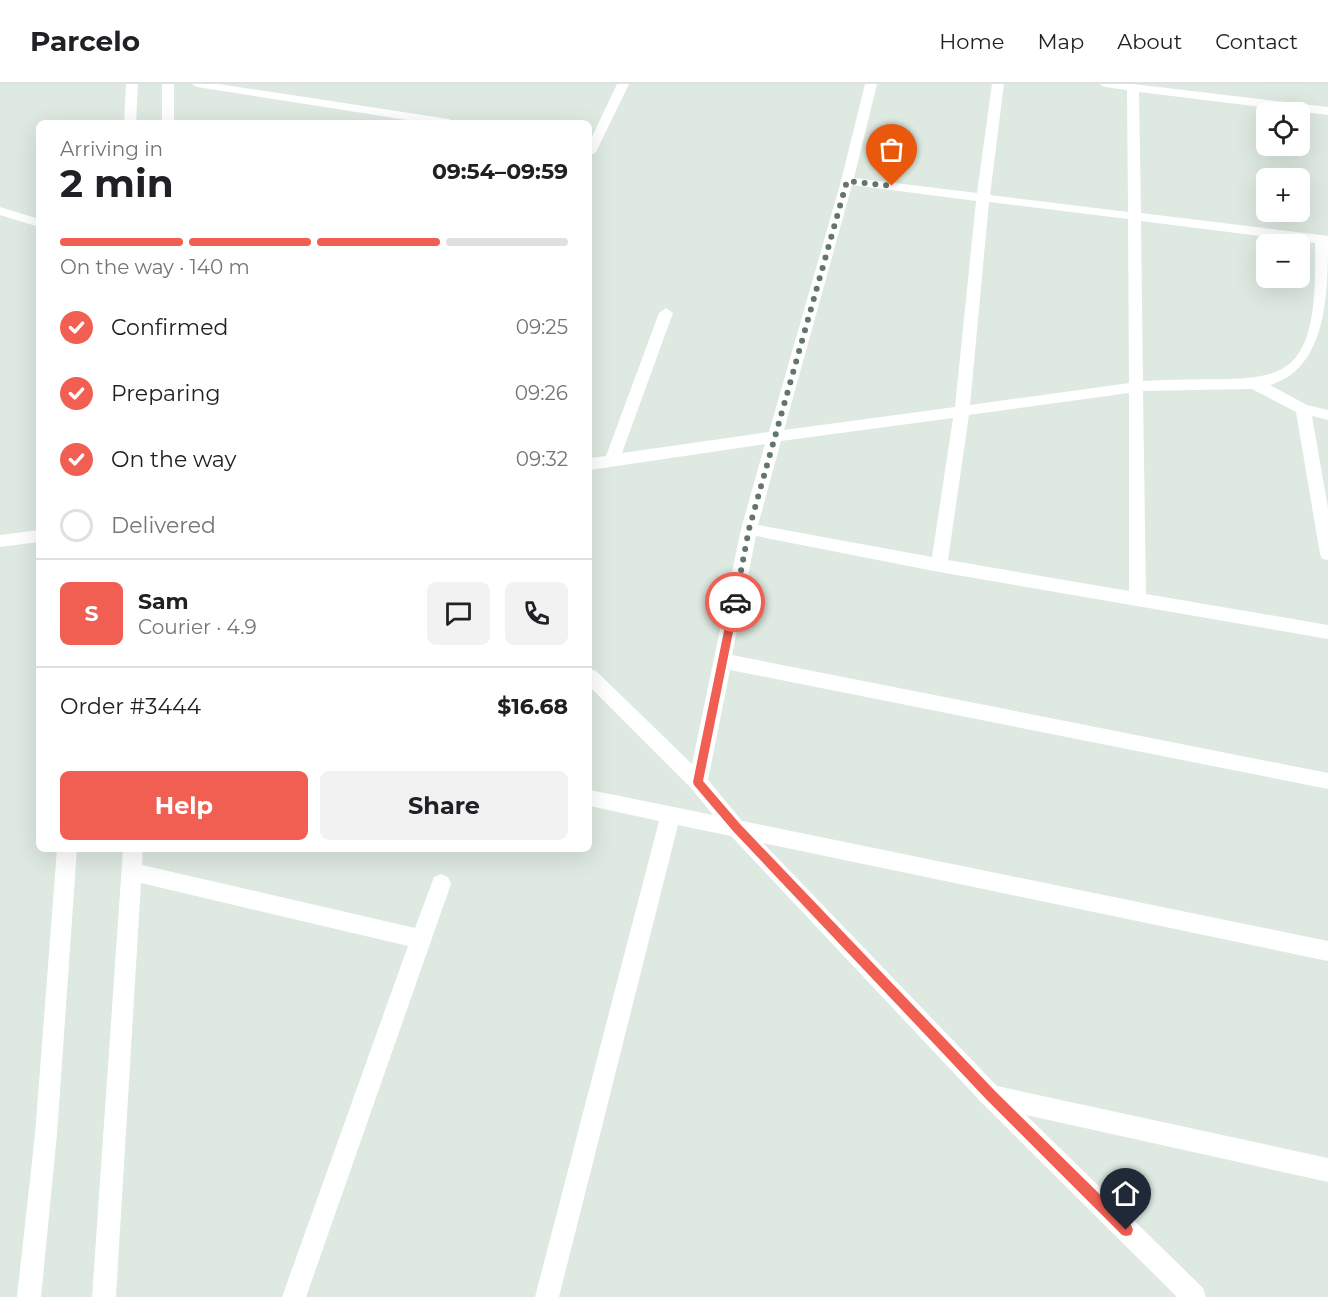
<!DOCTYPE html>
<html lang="en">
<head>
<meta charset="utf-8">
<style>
	:root { --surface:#fff; --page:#f2f2f2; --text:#202124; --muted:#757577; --line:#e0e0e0; --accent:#f15e52 }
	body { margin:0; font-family:Montserrat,sans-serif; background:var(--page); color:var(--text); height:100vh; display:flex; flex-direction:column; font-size:22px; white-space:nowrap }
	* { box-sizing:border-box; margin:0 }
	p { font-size:20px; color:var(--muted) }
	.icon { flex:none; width:33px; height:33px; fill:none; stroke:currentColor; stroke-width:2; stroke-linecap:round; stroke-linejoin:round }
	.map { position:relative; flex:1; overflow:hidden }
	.side { position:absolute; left:36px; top:36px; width:556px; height:732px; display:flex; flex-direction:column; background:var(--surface); border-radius:9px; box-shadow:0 6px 24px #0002 }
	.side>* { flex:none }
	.controls { position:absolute; left:1256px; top:18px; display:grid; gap:12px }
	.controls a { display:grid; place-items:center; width:54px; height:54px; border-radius:9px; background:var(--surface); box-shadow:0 6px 24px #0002; font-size:30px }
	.pin { position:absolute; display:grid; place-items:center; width:51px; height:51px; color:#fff; margin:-62px -26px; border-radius:50% 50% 50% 0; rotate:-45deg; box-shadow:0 0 6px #0007 }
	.pin .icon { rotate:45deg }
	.courier { position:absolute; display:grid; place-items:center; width:60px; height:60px; margin:-30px; border:4px solid #f15e52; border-radius:50%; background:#fff; color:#222; box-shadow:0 2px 8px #0007 }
	.headline em { font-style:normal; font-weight:700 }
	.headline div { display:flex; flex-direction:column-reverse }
	.headline { display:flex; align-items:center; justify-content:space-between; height:102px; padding:0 24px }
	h1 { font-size:39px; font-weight:700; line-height:45px }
	.bar { display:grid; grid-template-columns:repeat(4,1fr); gap:9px 6px; align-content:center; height:72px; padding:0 24px }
	.bar i { height:8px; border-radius:4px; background:var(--line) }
	.bar .selected { background:var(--accent) }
	.bar p { grid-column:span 4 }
	.line { display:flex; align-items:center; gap:15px; padding:0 24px; border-top:2px solid var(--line) }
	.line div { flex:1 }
	.round { display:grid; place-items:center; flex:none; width:63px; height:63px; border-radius:9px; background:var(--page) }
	ol { padding:0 24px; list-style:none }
	li { display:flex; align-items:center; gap:18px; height:66px }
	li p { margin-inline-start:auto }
	li .icon { padding:6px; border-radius:50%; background:var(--accent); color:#fff; stroke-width:4 }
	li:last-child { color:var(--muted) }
	li i { width:33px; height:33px; border:3px solid var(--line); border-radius:50% }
	.button { display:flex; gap:12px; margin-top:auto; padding:12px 24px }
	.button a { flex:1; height:69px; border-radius:9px; background:var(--accent); color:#fff; font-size:24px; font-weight:700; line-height:69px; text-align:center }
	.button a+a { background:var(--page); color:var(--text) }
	header { display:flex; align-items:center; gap:36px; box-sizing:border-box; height:84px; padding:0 30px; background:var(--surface); border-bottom:2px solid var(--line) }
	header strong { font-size:28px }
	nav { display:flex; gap:33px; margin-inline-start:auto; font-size:21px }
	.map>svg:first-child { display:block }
</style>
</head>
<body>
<header>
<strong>Parcelo</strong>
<nav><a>Home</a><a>Map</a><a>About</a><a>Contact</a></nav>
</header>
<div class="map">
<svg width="1328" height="1213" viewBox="0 0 1328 1213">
	<rect width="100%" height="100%" fill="#dde9e1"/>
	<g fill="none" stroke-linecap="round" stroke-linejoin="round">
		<g fill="#fff" fill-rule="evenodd">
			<polygon points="126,0 138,0 136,39 124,39"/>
			<rect x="162" y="0" width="12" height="39"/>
			<polygon points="191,0 219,0 449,35 455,39 426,39 197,3"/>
			<polygon points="617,0 629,0 596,68 590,72 590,57"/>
			<path d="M865,0H877L854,94L977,109L992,0H1004L990,111L1128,128L1127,6L1105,3L1099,0H1133L1328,23V31L1139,8L1141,129L1328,152C1328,207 1328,284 1270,301L1307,321L1328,326V336L1312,332L1328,424V476L1322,475L1320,470L1296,328L1252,305L1143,307L1146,510L1328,541V555L939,488L756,452L732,571L1328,689V705L730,586L708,696L742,737L1328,857V877L763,759L997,1002L1328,1074V1098L1026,1031L1203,1204L1206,1213H1177L983,1020L731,752L678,741L559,1213H535L659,737L590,722V706L713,731L691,704L590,603V585L596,587L692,680L741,445L765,360L590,386V374L606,372L659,229L666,224L673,229L622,369L769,348L841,97ZM852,101L976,117L955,323L784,346ZM989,118L1128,135L1129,299L970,321ZM1141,137L1315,159C1319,323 1272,289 1143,297ZM1129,309V507L948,476L969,331ZM953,334L932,473L758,441L781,357Z"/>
			<polygon points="0,123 39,135 39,143 0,131"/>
			<polygon points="39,446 39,458 0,463 0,451"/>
			<polygon points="57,765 77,765 57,1050 41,1213 17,1213 35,1050"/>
			<polygon points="123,765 143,765 142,781 415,844 434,793 441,790 448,793 451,800 306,1213 282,1213 408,862 141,799 116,1213 92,1213"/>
		</g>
	</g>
	<polygon fill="#f15e52" points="735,514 739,518 703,697 740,740 995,1007 1131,1141 1133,1146 1131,1151 1126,1152 1122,1151 987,1016 733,747 694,701 693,698 730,518"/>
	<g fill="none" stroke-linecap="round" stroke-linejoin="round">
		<polyline stroke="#62766c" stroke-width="6" stroke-dasharray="0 10.8" points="735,518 749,445 847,97 892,102"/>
	</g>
</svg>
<div class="controls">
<a><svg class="icon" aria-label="locate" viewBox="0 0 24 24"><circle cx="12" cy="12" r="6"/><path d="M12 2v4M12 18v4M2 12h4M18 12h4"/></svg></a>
<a>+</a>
<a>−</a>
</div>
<div class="pin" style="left:892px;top:102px;background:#ea580c"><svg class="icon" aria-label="bag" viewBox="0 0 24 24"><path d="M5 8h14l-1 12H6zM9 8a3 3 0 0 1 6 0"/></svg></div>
<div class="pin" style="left:1126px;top:1146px;background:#1f2937"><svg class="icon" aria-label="home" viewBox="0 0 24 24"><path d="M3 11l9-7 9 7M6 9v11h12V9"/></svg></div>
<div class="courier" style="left:735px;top:518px"><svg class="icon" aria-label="car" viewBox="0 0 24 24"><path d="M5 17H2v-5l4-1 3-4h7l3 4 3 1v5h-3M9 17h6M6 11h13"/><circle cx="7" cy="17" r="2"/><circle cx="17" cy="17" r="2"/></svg></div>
<section class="side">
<div class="headline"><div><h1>2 min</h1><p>Arriving in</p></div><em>09:54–09:59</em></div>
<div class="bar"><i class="selected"></i><i class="selected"></i><i class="selected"></i><i></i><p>On the way · 140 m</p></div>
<ol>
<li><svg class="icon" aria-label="check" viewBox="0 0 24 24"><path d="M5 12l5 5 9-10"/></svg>Confirmed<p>09:25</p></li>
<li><svg class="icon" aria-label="check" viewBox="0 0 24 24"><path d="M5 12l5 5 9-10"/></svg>Preparing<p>09:26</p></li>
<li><svg class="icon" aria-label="check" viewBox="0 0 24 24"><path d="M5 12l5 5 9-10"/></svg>On the way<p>09:32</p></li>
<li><i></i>Delivered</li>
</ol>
<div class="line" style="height:108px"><b class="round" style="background:var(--accent);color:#fff">S</b><div><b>Sam</b><p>Courier · 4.9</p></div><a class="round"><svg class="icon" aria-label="chat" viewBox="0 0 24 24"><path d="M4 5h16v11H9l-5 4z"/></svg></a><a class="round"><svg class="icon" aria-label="phone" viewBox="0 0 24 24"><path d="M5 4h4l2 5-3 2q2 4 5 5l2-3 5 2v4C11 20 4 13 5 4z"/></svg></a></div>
<div class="line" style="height:78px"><div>Order #3444</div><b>$16.68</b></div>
<div class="button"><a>Help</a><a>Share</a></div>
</section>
</div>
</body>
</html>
